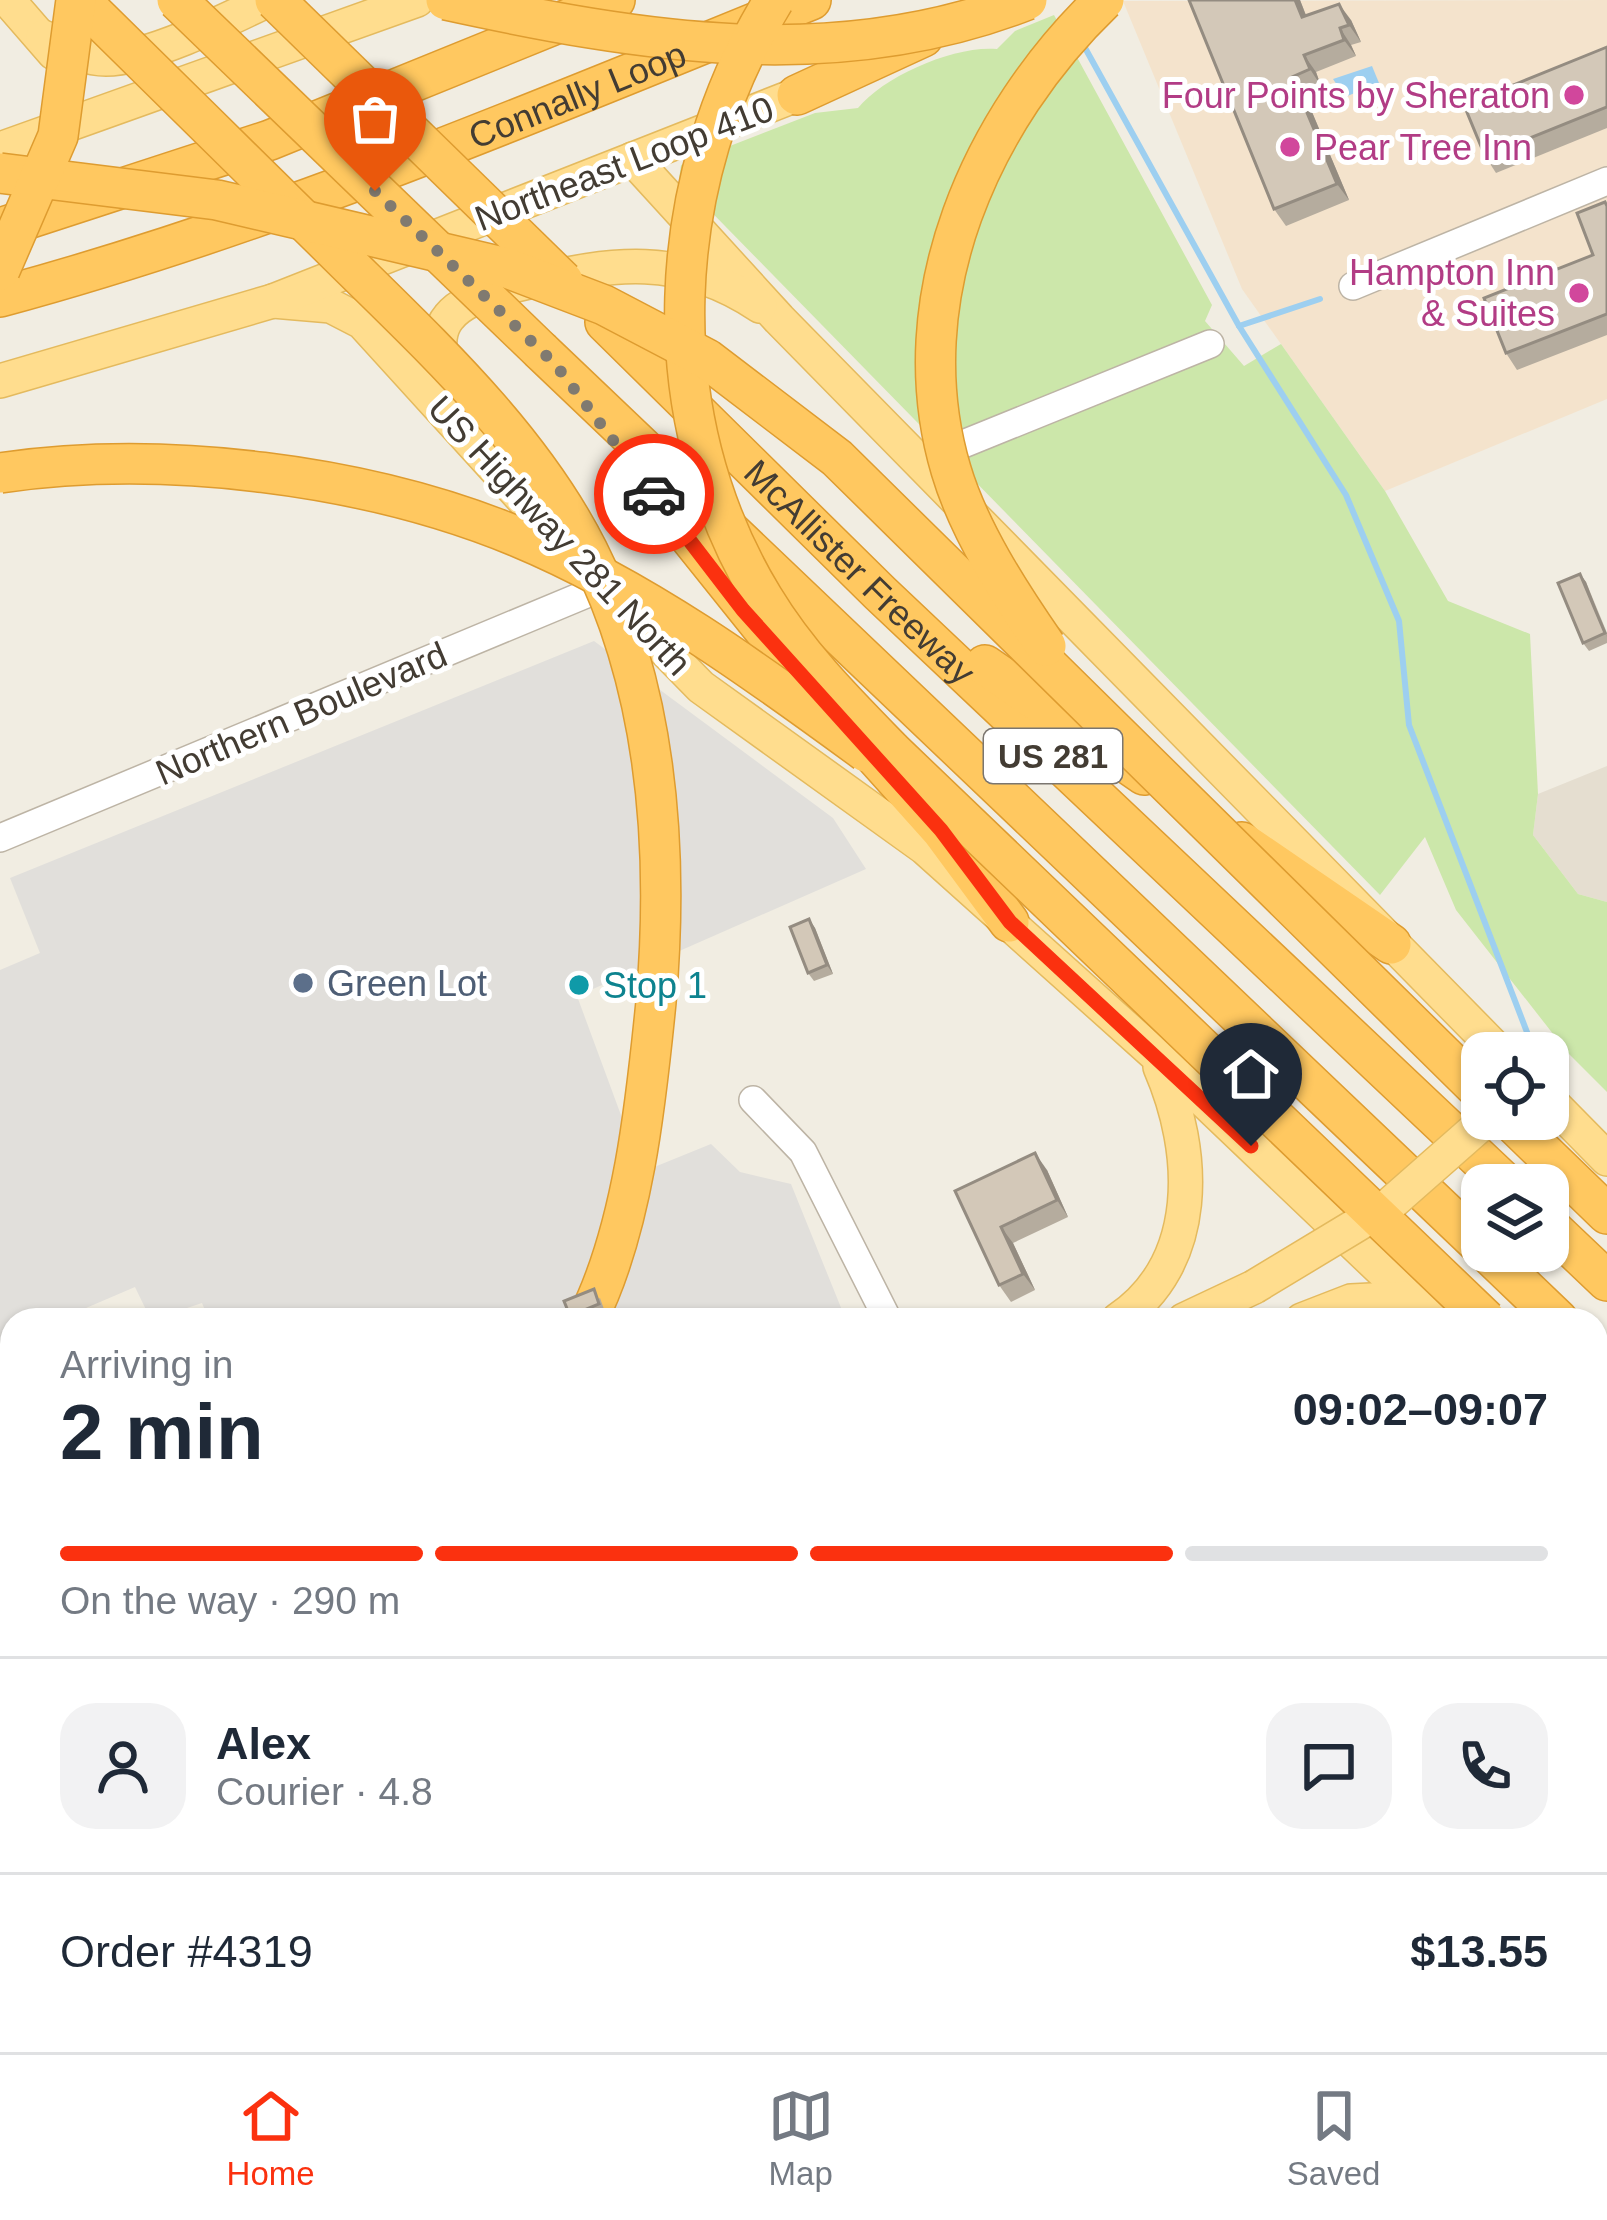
<!DOCTYPE html>
<html lang="en">
<head>
<meta charset="utf-8">
<style>
	:root { --surface:#fff; --page:#f2f2f3; --text:#1f2937; --muted:#747a83; --line:#e0e1e3; --accent:#fb310f }
	body { margin:0; font-family:Helvetica,sans-serif; background:var(--page); color:var(--text); height:100vh; display:flex; flex-direction:column; font-size:45px; white-space:nowrap }
	* { box-sizing:border-box; margin:0 }
	p { font-size:39px; color:var(--muted) }
	.icon { flex:none; width:66px; height:66px; fill:none; stroke:currentColor; stroke-width:2; stroke-linecap:round; stroke-linejoin:round }
	.map { position:relative; flex:1; overflow:hidden }
	.panel { position:absolute; left:0px; top:1308px; width:1608px; height:744px; display:flex; flex-direction:column; background:var(--surface); border-radius:36px 36px 0 0; box-shadow:0 3px 9px #0004 }
	.panel>* { flex:none }
	.fabs { position:absolute; left:1461px; top:1032px; display:grid; gap:24px }
	.fabs a { display:grid; place-items:center; width:108px; height:108px; border-radius:24px; background:var(--surface); box-shadow:0 3px 9px #0004; font-size:60px }
	.pin { position:absolute; display:grid; place-items:center; width:102px; height:102px; color:#fff; margin:-123px -51px; border-radius:50% 50% 50% 0; rotate:-45deg; box-shadow:0 0 12px #0007 }
	.pin .icon { rotate:45deg }
	.courier { position:absolute; display:grid; place-items:center; width:120px; height:120px; margin:-60px; border:9px solid #fb310f; border-radius:50%; background:#fff; color:#222; box-shadow:0 3px 15px #0007 }
	.summary em { font-style:normal; font-weight:700 }
	.summary div { display:flex; flex-direction:column-reverse }
	.summary { display:flex; align-items:center; justify-content:space-between; height:204px; padding:0 60px }
	h1 { font-size:78px; font-weight:700; line-height:90px }
	.bar { display:grid; grid-template-columns:repeat(4,1fr); gap:18px 12px; align-content:center; height:144px; padding:0 60px }
	.bar i { height:15px; border-radius:9px; background:var(--line) }
	.bar .on { background:var(--accent) }
	.bar p { grid-column:span 4 }
	.line { display:flex; align-items:center; gap:30px; padding:0 60px; border-top:3px solid var(--line) }
	.line div { flex:1 }
	.round { display:grid; place-items:center; flex:none; width:126px; height:126px; border-radius:36px; background:var(--page) }
	.tab-bar { display:flex; justify-content:space-around; align-items:center; height:168px; border-top:3px solid var(--line); background:var(--surface); font-size:33px; color:var(--muted) }
	.tab-bar a { display:grid; justify-items:center; gap:6px }
	.tab-bar .on { color:var(--accent) }
	.map>svg:first-child { display:block }
</style>
</head>
<body>
<div class="map">
<svg width="1607" height="2052" viewBox="0 0 1607 2052">
	<rect width="100%" height="100%" fill="#f1ede2"/>
	<polygon fill="#e5ded0" points="1607,766 1607,902 1578,894 1533,835 1538,794"/>
	<polygon fill="#f4e3cc" points="1607,0 1607,399 1385,491 1242,289 1123,1"/>
	<g fill="#cce7aa">
		<path d="M1054,15L1212,305L1205,321L1244,366L1281,344L1385,491L1448,601L1530,634L1538,794L1533,835L1578,894L1607,902V1092L1568,1053L1456,910L1425,837L1380,895L679,179L681,165L815,113L858,108C884,76 955,45 997,49L1015,31Z"/>
		<polygon points="1596,1542 1607,1554 1607,2052 1519,2052 1505,2040 1596,2040"/>
		<polygon points="12,1827 12,2040 177,2040 183,2052 0,2052 0,1834"/>
	</g>
	<polygon fill="#e1dfdb" points="594,641 833,818 866,869 577,996 642,1172 711,1144 740,1172 791,1184 846,1320 209,1320 202,1303 151,1320 135,1287 58,1320 12,1320 12,1339 0,1344 0,970 40,953 10,878"/>
	<polygon fill="#9dcff0" points="1372,66 1379,83 1345,97 1333,79"/>
	<g fill="none" stroke-linecap="round" stroke-linejoin="round">
		<g stroke="#9dcff0" stroke-width="6">
			<polyline points="1084,46 1239,326 1346,495 1399,621 1409,725 1535,1053"/>
			<polyline points="1239,326 1320,299"/>
			<polyline points="1548,1071 1567,1097"/>
		</g>
		<defs>
			<g id="minor">
				<polyline points="1353,286 1607,181"/>
				<polyline points="936,455 1210,344"/>
				<polyline points="0,838 603,587"/>
				<polyline points="753,1100 803,1152 888,1320"/>
				<polyline points="1344,2040 1350,2052"/>
			</g>
			<g id="major">
				<polyline points="8,0 54,53"/>
				<path d="M43,37C64,47 83,59 106,59C149,59 229,19 268,0"/>
				<polyline points="0,149 417,0"/>
				<polyline points="633,159 779,319 1500,1053"/>
				<polyline points="273,301 331,306 362,322 603,587 701,687 925,848 1155,1054 1434,1320"/>
				<path d="M440,371C440,353 436,332 449,317C464,298 502,288 525,283C613,263 679,252 760,306"/>
				<polyline points="0,381 273,301 819,86"/>
				<polyline points="1548,1099 1607,1159"/>
				<path d="M1118,1320C1202,1263 1197,1152 1160,1067"/>
				<polyline points="1184,1320 1254,1287"/>
				<polyline points="1302,1320 1351,1301 1411,1298"/>
				<polyline points="1596,1480 1607,1491"/>
				<polyline points="0,1511 12,1538"/>
				<polyline points="0,1595 12,1629"/>
				<polyline points="207,2040 214,2052"/>
			</g>
			<g id="highway">
				<polyline points="797,95 923,37"/>
				<polyline points="0,228 270,140 615,0"/>
				<path id="s1" d="M0,297C278,222 544,108 811,0"/>
				<path id="s2" d="M605,322L880,593L1507,1185"/>
				<polyline points="541,351 1482,1247"/>
				<polyline points="631,464 793,666"/>
				<polyline points="985,665 1144,775"/>
				<polyline points="873,754 941,830 1009,922"/>
				<polyline points="1242,842 1391,944"/>
				<polyline points="1509,1119 1607,1214"/>
				<polyline points="1548,1225 1607,1281"/>
				<polyline points="1486,1251 1558,1320"/>
				<polyline points="1596,1356 1607,1366"/>
				<polyline points="1596,1425 1607,1435"/>
				<polyline points="0,1782 12,1776"/>
			</g>
		</defs>
		<use href="#minor" stroke="#bdb4a5" stroke-width="30"/>
		<use href="#major" stroke="#e4ba5e" stroke-width="36"/>
		<use href="#highway" stroke="#de9c30" stroke-width="42"/>
		<use href="#minor" stroke="#fff" stroke-width="27"/>
		<use href="#major" stroke="#ffdd8e" stroke-width="33"/>
		<use href="#highway" stroke="#ffc860" stroke-width="39"/>
		<defs>
			<polyline id="major-bridge" points="1254,1287 1388,1206 1487,1119"/>
			<g id="highway-bridge">
				<path d="M80,0C166,85 252,169 338,254C429,344 530,436 588,551C658,689 669,851 656,1002C646,1103 633,1229 587,1320"/>
				<polyline points="177,0 541,351"/>
				<polyline points="275,0 563,281"/>
				<path d="M446,0C639,42 836,75 1027,0"/>
				<path d="M774,0C663,180 651,414 763,598C798,656 845,703 892,751L1486,1320"/>
				<polyline points="0,173 217,200 507,268 604,305 707,359 837,458 1482,1093"/>
				<polyline points="0,270 58,136 76,0"/>
				<path d="M0,473C163,449 366,474 518,537C643,589 757,672 866,752"/>
				<path d="M1046,646C1010,594 969,531 951,470C900,298 981,118 1104,0"/>
				<polyline points="0,1818 12,1806"/>
			</g>
		</defs>
		<use href="#major-bridge" stroke="#e4ba5e" stroke-width="36" stroke-linecap="butt"/>
		<use href="#highway-bridge" stroke="#de9c30" stroke-width="42" stroke-linecap="butt"/>
		<use href="#major-bridge" stroke="#ffdd8e" stroke-width="33"/>
		<use href="#highway-bridge" stroke="#ffc860" stroke-width="39"/>
	</g>
	<g fill="#b5ac9e">
		<polygon points="1300,0 1306,15 1351,20 1361,42 1351,45 1356,56 1316,72 1321,86 1304,93 1349,200 1286,226 1274,209"/>
		<polygon points="1607,47 1607,128 1496,173 1485,156"/>
		<polygon points="1607,204 1607,335 1517,370 1506,353 1593,255"/>
		<polygon points="1580,574 1586,582 1607,633 1607,643 1589,651 1583,643"/>
		<polygon points="809,919 815,928 833,974 814,981 808,973"/>
		<polygon points="1047,1170 1068,1217 1013,1243 1035,1290 1011,1302 999,1285 955,1191"/>
		<polygon points="600,1298 605,1312 586,1320 573,1320 570,1316"/>
	</g>
	<g fill="#948c81">
		<polygon points="1295,0 1300,0 1313,34 1302,17"/>
		<polygon points="1339,4 1351,20 1361,42 1349,25"/>
		<polygon points="1340,28 1351,45 1356,56 1344,40"/>
		<polygon points="1304,55 1316,72 1321,86 1310,69"/>
		<polygon points="1292,77 1304,93 1349,200 1337,184"/>
		<polygon points="1580,574 1586,582 1607,637 1605,633"/>
		<polygon points="809,919 815,928 833,974 827,965"/>
		<polygon points="1035,1153 1047,1170 1068,1217 1057,1200"/>
		<polygon points="1001,1227 1013,1243 1035,1290 1023,1274"/>
	</g>
	<g fill="#d3c8b8" stroke="#948c81" stroke-width="3">
		<polygon points="1189,0 1295,0 1302,17 1339,4 1349,25 1340,28 1344,40 1304,55 1310,69 1292,77 1337,184 1274,209"/>
		<polygon points="1607,47 1607,107 1485,156 1464,105"/>
		<polygon points="1605,202 1607,206 1607,314 1506,353 1484,298 1593,255 1577,213"/>
		<polygon points="1580,574 1605,633 1583,643 1558,583"/>
		<polygon points="809,919 827,965 808,973 790,927"/>
		<polygon points="1035,1153 1057,1200 1001,1227 1023,1274 999,1285 955,1191"/>
		<polygon points="594,1289 599,1304 570,1316 564,1301"/>
		<polygon points="930,2040 1187,2040 1193,2052 936,2052"/>
	</g>
	<g fill="none" stroke-linecap="round" stroke-linejoin="round">
		<polyline stroke="#807a70" stroke-width="12" stroke-dasharray="0 21.6" points="375,191 555,364 654,494"/>
		<polyline stroke="#fb310f" stroke-width="15" points="654,494 743,610 941,830 1010,922 1251,1146"/>
	</g>
	<g fill="#d1479c" stroke="#fff" stroke-width="4.5">
		<circle cx="1574" cy="95" r="12"/>
		<circle cx="1290" cy="147" r="12"/>
		<circle cx="1579" cy="293" r="12"/>
	</g>
	<circle fill="#5c6f8a" stroke="#fff" stroke-width="4.5" cx="303" cy="983" r="12"/>
	<circle fill="#0f9aa8" stroke="#fff" stroke-width="4.5" cx="579" cy="985" r="12"/>
	<g text-anchor="middle" stroke-width="10" stroke-linejoin="round" paint-order="stroke">
		<rect fill="#fff" stroke="#7b7670" stroke-width="3" x="984" y="729" width="138" height="54" rx="9"/>
		<g font-size="33" font-weight="bold" fill="#433c33">
			<text x="1053" y="768">US 281</text>
		</g>
		<g font-size="36" fill="#433c33" stroke="#fff">
			<text dy="13" stroke="none"><textPath href="#s1" startOffset="612">Connally Loop</textPath></text>
			<text transform="translate(624 163) rotate(-21)" y="13">Northeast Loop 410</text>
			<text transform="translate(560 535) rotate(47)" y="13">US Highway 281 North</text>
			<text dy="13" stroke="none"><textPath href="#s2" startOffset="357">McAllister Freeway</textPath></text>
			<text transform="translate(301 713) rotate(-23)" y="13">Northern Boulevard</text>
		</g>
		<g font-size="36" fill="#b23c85" stroke="#fff" text-anchor="end">
			<text x="1550" y="108">Four Points by Sheraton</text>
			<text x="1314" y="160" text-anchor="start">Pear Tree Inn</text>
			<text x="1555" y="285">Hampton Inn<tspan x="1555" dy="41">&amp; Suites</tspan></text>
		</g>
		<g font-size="36" fill="#4e5e75" stroke="#fff" text-anchor="start">
			<text x="327" y="996">Green Lot</text>
		</g>
		<g font-size="36" fill="#0d838f" stroke="#fff" text-anchor="start">
			<text x="603" y="998">Stop 1</text>
		</g>
	</g>
</svg>
<div class="fabs">
<a><svg class="icon" aria-label="locate" viewBox="0 0 24 24"><circle cx="12" cy="12" r="6"/><path d="M12 2v4M12 18v4M2 12h4M18 12h4"/></svg></a>
<a><svg class="icon" aria-label="layers" viewBox="0 0 24 24"><path d="M12 4l9 5-9 5-9-5zM3 14l9 5 9-5"/></svg></a>
</div>
<div class="pin" style="left:375px;top:191px;background:#ea580c"><svg class="icon" aria-label="bag" viewBox="0 0 24 24"><path d="M5 8h14l-1 12H6zM9 8a3 3 0 0 1 6 0"/></svg></div>
<div class="pin" style="left:1251px;top:1146px;background:#1f2937"><svg class="icon" aria-label="home" viewBox="0 0 24 24"><path d="M3 11l9-7 9 7M6 9v11h12V9"/></svg></div>
<div class="courier" style="left:654px;top:494px"><svg class="icon" aria-label="car" viewBox="0 0 24 24"><path d="M5 17H2v-5l4-1 3-4h7l3 4 3 1v5h-3M9 17h6M6 11h13"/><circle cx="7" cy="17" r="2"/><circle cx="17" cy="17" r="2"/></svg></div>
<section class="panel">
<div class="summary"><div><h1>2 min</h1><p>Arriving in</p></div><em>09:02–09:07</em></div>
<div class="bar"><i class="on"></i><i class="on"></i><i class="on"></i><i></i><p>On the way · 290 m</p></div>
<div class="line" style="height:216px"><a class="round"><svg class="icon" aria-label="person" viewBox="0 0 24 24"><circle cx="12" cy="8" r="4"/><path d="M4 21q1-7 8-7t8 7"/></svg></a><div><b>Alex</b><p>Courier · 4.8</p></div><a class="round"><svg class="icon" aria-label="chat" viewBox="0 0 24 24"><path d="M4 5h16v11H9l-5 4z"/></svg></a><a class="round"><svg class="icon" aria-label="phone" viewBox="0 0 24 24"><path d="M5 4h4l2 5-3 2q2 4 5 5l2-3 5 2v4C11 20 4 13 5 4z"/></svg></a></div>
<div class="line" style="height:156px"><div>Order #4319</div><b>$13.55</b></div>
</section>
</div>
<nav class="tab-bar">
<a class="on"><svg class="icon" aria-label="home" viewBox="0 0 24 24"><path d="M3 11l9-7 9 7M6 9v11h12V9"/></svg>Home</a>
<a><svg class="icon" aria-label="map" viewBox="0 0 24 24"><path d="M3 6l6-2 6 2 6-2v14l-6 2-6-2-6 2zM9 4v14M15 6v14"/></svg>Map</a>
<a><svg class="icon" aria-label="saved" viewBox="0 0 24 24"><path d="M7 4h10v16l-5-4-5 4z"/></svg>Saved</a>
</nav>
</body>
</html>
